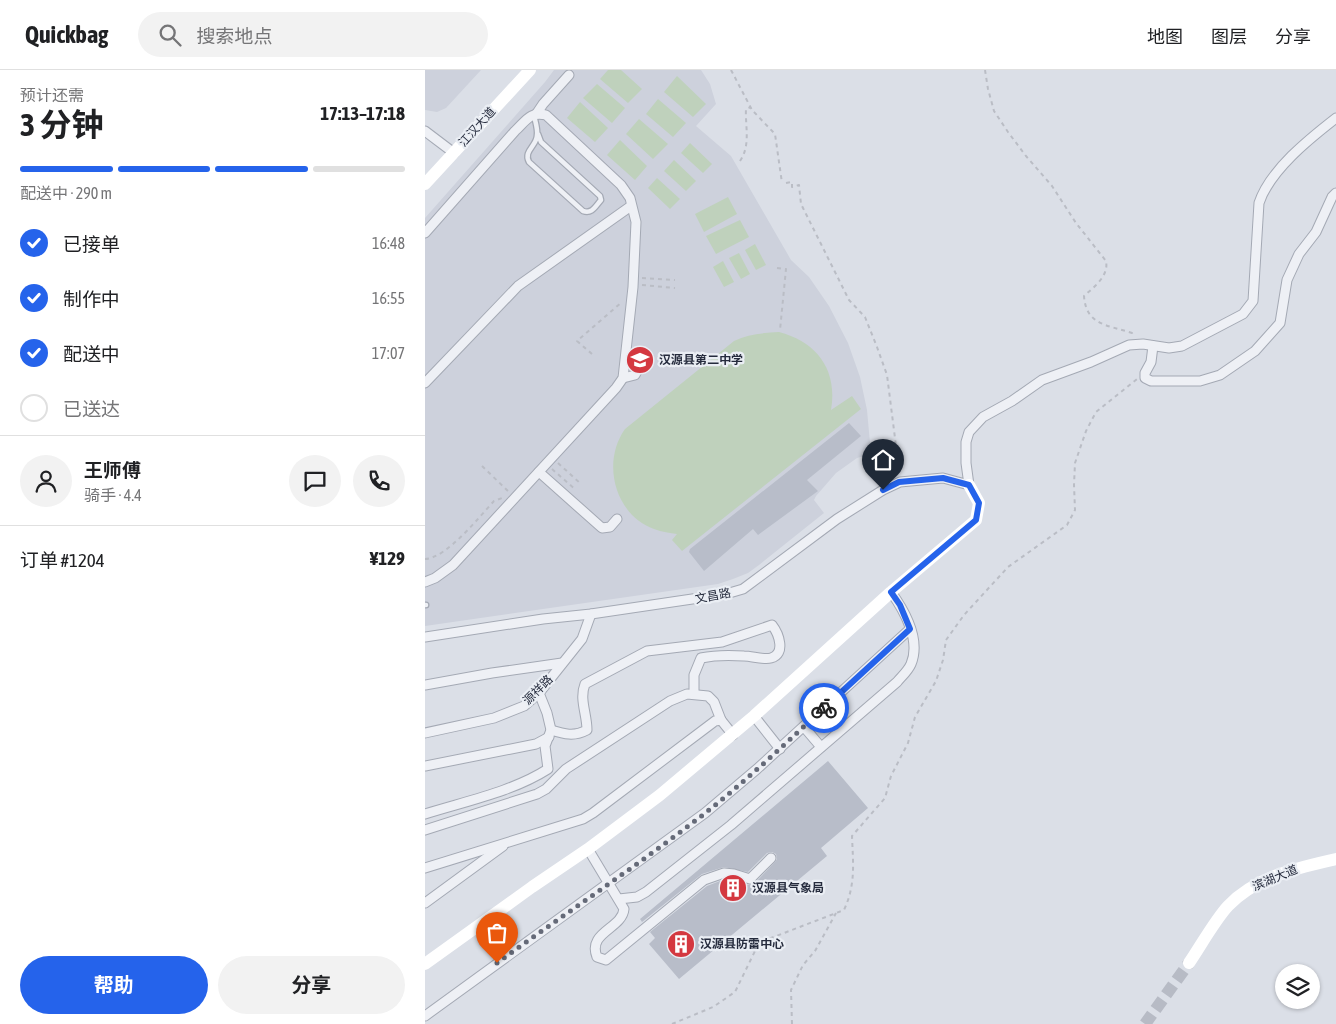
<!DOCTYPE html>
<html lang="zh">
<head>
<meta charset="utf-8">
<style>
	:root { --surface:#fff; --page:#f2f2f2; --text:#202124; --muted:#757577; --line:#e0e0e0; --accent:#2563eb }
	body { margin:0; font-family:"Asap Condensed","Noto Sans SC",sans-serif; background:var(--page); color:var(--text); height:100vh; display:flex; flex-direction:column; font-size:19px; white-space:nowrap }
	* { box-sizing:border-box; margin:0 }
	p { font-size:16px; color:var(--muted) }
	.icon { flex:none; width:28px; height:28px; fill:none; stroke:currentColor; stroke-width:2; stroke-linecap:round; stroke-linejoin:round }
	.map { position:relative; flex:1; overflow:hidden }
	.sheet { display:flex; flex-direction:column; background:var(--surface); width:425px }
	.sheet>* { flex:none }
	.controls { position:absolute; left:850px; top:894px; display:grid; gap:10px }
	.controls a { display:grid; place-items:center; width:45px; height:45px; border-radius:50%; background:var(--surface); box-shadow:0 1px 4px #0004; font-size:25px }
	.pin { position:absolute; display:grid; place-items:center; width:42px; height:42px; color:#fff; margin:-51px -21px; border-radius:50% 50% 50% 0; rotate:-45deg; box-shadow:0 0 5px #0007 }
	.pin .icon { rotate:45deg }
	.courier { position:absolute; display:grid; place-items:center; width:50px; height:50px; margin:-25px; border:4px solid #2563eb; border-radius:50%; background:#fff; color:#222; box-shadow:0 1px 6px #0007 }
	.headline em { font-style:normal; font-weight:700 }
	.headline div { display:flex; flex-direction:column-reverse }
	.headline { display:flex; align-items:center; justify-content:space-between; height:85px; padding:0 20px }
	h1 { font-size:32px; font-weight:700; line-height:38px }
	.bar { display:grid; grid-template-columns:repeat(4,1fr); gap:8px 5px; align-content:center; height:60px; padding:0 20px }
	.bar i { height:6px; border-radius:4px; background:var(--line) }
	.bar .selected { background:var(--accent) }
	.bar p { grid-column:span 4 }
	.line { display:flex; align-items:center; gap:12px; padding:0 20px; border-top:1px solid var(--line) }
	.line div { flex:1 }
	.round { display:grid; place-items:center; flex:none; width:52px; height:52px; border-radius:26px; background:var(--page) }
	ol { padding:0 20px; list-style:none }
	li { display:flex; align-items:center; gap:15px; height:55px }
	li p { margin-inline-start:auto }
	li .icon { padding:5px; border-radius:50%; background:var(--accent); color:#fff; stroke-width:4 }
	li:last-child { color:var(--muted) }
	li i { width:28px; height:28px; border:2px solid var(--line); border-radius:50% }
	.primary-button { display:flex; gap:10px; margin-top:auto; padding:10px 20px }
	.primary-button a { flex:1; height:58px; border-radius:30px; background:var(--accent); color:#fff; font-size:20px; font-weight:700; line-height:58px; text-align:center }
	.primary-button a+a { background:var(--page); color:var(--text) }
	header { display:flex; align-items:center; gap:30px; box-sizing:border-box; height:70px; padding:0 25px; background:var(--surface); border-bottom:1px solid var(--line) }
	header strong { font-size:24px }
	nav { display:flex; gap:28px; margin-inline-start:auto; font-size:18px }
	.search { width:350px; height:45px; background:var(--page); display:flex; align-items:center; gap:12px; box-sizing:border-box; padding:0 18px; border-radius:28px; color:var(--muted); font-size:19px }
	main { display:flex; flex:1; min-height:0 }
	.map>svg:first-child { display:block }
</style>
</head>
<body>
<header>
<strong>Quickbag</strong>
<div class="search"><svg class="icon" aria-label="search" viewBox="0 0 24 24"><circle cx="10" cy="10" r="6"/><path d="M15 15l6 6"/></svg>搜索地点</div>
<nav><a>地图</a><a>图层</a><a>分享</a></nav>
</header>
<main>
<section class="sheet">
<div class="headline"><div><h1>3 分钟</h1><p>预计还需</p></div><em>17:13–17:18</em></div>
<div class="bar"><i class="selected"></i><i class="selected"></i><i class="selected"></i><i></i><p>配送中 · 290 m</p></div>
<ol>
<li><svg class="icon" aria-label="check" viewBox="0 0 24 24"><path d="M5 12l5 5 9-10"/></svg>已接单<p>16:48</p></li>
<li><svg class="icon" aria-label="check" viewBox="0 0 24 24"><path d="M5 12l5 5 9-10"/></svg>制作中<p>16:55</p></li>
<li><svg class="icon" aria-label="check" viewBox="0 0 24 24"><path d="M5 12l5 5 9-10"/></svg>配送中<p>17:07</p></li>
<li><i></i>已送达</li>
</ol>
<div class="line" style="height:90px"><a class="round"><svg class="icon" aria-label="person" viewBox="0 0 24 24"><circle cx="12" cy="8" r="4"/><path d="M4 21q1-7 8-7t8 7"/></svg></a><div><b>王师傅</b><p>骑手 · 4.4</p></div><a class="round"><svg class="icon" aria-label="chat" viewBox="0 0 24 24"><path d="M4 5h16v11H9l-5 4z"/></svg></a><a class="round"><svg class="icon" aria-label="phone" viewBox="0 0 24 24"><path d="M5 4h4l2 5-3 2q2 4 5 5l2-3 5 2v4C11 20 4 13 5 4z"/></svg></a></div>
<div class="line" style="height:65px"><div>订单 #1204</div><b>¥129</b></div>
<div class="primary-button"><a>帮助</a><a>分享</a></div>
</section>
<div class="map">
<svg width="911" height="954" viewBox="0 0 911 954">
	<rect width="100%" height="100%" fill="#dbdfe7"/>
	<g fill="#cdd1dc">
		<polygon points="0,0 56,0 21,38 12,42 0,40"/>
		<polygon points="129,0 276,0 285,14 291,34 271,56 306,86 366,190 384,207 404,236 423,273 435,307 442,340 446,384 432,388 411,403 391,426 389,430 399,443 334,495 323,503 308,509 293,514 0,556 0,148 120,12"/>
	</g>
	<g fill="#bfd1bc">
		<polygon points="183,0 196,0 217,19 203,33 175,9"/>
		<polygon points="252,6 281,34 268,47 239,22"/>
		<polygon points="172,14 200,38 187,53 158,28"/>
		<polygon points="233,29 261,53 248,67 221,44"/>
		<polygon points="155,32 183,58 170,72 142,48"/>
		<polygon points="214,49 243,74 228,89 201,64"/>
		<polygon points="195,70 222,96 210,110 182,85"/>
		<polygon points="265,73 287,94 278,103 256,83"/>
		<polygon points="249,90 271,111 261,121 239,101"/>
		<polygon points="232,108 255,129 245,139 223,118"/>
		<polygon points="303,127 312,144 279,162 270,144"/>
		<polygon points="315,150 324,167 291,184 281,166"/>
		<polygon points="330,174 341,195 331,200 320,180"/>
		<polygon points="314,183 325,204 316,209 304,188"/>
		<polygon points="298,191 309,212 299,217 288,197"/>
		<path d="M354,262C392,272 413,300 406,340L427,326L436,339L257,481L247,470L252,464C245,463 237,462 229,459C190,445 176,393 200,359L309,271C323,264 338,263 354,262Z"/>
	</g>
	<g fill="#b8bdc9">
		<polygon points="424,353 436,366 382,410 393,421 333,465 328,459 279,501 264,482 265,479"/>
		<polygon points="403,691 443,738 396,778 402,786 254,909 224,874 230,868 225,862 282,816 300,809 324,815 329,814 350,792 352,789 351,784 347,782 342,783 323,802 299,797 277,804 217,852 215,849"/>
	</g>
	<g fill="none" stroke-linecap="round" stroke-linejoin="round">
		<polyline stroke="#b7bbc5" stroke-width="12" stroke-dasharray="12 6" stroke-linecap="butt" points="720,954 764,893"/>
		<defs>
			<g id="service">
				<path d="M109,45C110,51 113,59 112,65C112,76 98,81 104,92L158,141C167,144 170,137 176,130L175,126L116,72L113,64"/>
				<polyline points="0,535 1,535"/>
			</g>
			<g id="minor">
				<polyline points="112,43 118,34 144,5"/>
				<polyline points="0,61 29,83"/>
				<path d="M0,163L90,61C101,51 105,41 121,45L196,115L205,128L211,152L208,217L198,308L191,318L28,495L10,508L0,512"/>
				<polyline points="728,276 726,292 720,303 720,308 726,311 775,311 795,305 830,281 855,253 862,210 874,184 891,162 907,127 911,123"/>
				<polyline points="198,308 210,305 221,284"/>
				<polyline points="0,313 93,216 206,136"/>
				<polyline points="114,402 177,458 185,457 192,449"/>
				<path d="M0,567L118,549L166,544L301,524L318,519L412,449L458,420L475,412L518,408L544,415L541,393V372L544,362L558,347L587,331L617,310L666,292L704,275L718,274L744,278L757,276L818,244L828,231L834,133C845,100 884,69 911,48"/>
				<polyline points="0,615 67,603 137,593"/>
				<polyline points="329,646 355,679"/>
				<polyline points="379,657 396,677"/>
				<path d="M126,660C139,664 149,667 162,660C162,644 154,629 160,614L222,581L297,572L347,555C354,564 361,584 346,588C338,590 327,586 319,586C305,585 290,585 276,588L269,605V624"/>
				<polyline points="0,663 69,648 99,636 114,623 157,569 166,544"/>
				<polyline points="0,696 111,674 124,667"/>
				<path d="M0,744C41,731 87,722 123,699L120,676L126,660L122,643L114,623"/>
				<polyline points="0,760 112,724 121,719 141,699 245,631 262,624 283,626 289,632 296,650"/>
				<path d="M163,779L199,839C197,859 162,862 172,887L181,890L279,810L299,803L309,804L325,809L346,788"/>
				<polyline points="0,798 158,749 168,743 290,651 296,650 308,665"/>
				<path d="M194,829L212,827L221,822L306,755L472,612C477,606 483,601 486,594C496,570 479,540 466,522"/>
				<polyline points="0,833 78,776"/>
				<polyline points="0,946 280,743 332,699 485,559"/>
			</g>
		</defs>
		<use href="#service" stroke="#a4a9b4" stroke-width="7"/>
		<use href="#minor" stroke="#a4a9b4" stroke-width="11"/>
		<g stroke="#babdc5" stroke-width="2" stroke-dasharray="4 4" stroke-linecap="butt">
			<polyline points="306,0 327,40 350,64 357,113"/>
			<path d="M560,0L563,19L569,41L583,62L601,86L627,116L651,153L681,191C684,206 669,217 659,226C661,256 684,255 707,263L708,266"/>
			<path d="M315,91C326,75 320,56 321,39L326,37"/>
			<polyline points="361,113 367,112 367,117 374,115 376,134 424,230 440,247 452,277 462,305 471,376"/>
			<polyline points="352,198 361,199 355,260"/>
			<polyline points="217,208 250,210"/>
			<polyline points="217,215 250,218"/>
			<polyline points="167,284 152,271 197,232"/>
			<polyline points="133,393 156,414"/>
			<polyline points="57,396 84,422"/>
			<polyline points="127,399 151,420"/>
			<path d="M0,489C22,488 54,447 69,431L77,428"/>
			<path d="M247,954L288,937L310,922L330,881L346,868L419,840C431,814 428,793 427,766L460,728L466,706L483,673L490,647L511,611L518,590L521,570L539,545L583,497L642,455L650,440L649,415L650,393L661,361L671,342L712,309"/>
			<polyline points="367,954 366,920 378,895 390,881 411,843"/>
		</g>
		<use href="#service" stroke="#eef0f5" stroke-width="4.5"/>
		<use href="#minor" stroke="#eef0f5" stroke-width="9"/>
		<g stroke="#fff" stroke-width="12">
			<polyline points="0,114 105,0"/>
			<path d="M764,893C775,877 790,850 803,836C832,806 872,798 911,789"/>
			<polyline points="0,894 107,817 163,779 235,725 329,646 466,522 551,450 554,433 544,415"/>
		</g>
	</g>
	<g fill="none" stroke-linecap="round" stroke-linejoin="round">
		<path stroke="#656a78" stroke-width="5" stroke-dasharray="0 9" d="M72,893C141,843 212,796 279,744C321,711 360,674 399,638"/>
		<polyline stroke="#2563eb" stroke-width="6" points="399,638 485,559 475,535 466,522 551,450 554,433 544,415 518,408 474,412 458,420"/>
	</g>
	<defs>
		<symbol id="school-disc" viewBox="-11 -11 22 22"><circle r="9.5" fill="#d43840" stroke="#eaeef4"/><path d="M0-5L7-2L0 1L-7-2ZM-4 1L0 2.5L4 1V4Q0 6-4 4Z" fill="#fff"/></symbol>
		<symbol id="building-disc" viewBox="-11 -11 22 22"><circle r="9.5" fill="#d43840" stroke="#eaeef4"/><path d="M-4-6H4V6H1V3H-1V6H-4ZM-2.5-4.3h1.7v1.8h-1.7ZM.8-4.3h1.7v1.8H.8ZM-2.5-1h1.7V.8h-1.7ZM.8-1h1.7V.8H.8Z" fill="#fff"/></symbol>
	</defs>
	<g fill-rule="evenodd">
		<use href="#school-disc" x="199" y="274" width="32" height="32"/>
		<use href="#building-disc" x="292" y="802" width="32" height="32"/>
		<use href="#building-disc" x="240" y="858" width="32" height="32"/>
	</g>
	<g text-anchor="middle" stroke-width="4.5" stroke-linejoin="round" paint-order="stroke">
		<g font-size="12" fill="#252b3d" stroke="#eaeef4">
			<text transform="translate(52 57) rotate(-48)" y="4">江汉大道</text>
			<text transform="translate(288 526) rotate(-11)" y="4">文昌路</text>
			<text transform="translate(113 620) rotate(-45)" y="4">源祥路</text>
			<text transform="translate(850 808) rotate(-23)" y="4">滨湖大道</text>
		</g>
		<g font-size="12" font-weight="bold" fill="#252b3d" stroke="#eaeef4" text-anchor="start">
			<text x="234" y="294">汉源县第二中学</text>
			<text x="327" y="822">汉源县气象局</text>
			<text x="275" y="878">汉源县防雷中心</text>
		</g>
	</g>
</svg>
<div class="controls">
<a><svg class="icon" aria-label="layers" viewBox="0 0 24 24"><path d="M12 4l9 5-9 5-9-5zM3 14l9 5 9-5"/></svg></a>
</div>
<div class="pin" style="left:72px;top:893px;background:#ea580c"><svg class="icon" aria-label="bag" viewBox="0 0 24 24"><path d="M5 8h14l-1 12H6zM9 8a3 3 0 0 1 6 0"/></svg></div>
<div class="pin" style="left:458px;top:420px;background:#1f2937"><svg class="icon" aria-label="home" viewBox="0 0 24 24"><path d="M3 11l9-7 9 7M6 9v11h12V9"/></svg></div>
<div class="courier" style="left:399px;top:638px"><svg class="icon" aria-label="bike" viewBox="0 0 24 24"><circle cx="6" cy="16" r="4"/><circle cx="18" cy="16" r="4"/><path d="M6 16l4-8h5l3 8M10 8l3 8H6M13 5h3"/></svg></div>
</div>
</main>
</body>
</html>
